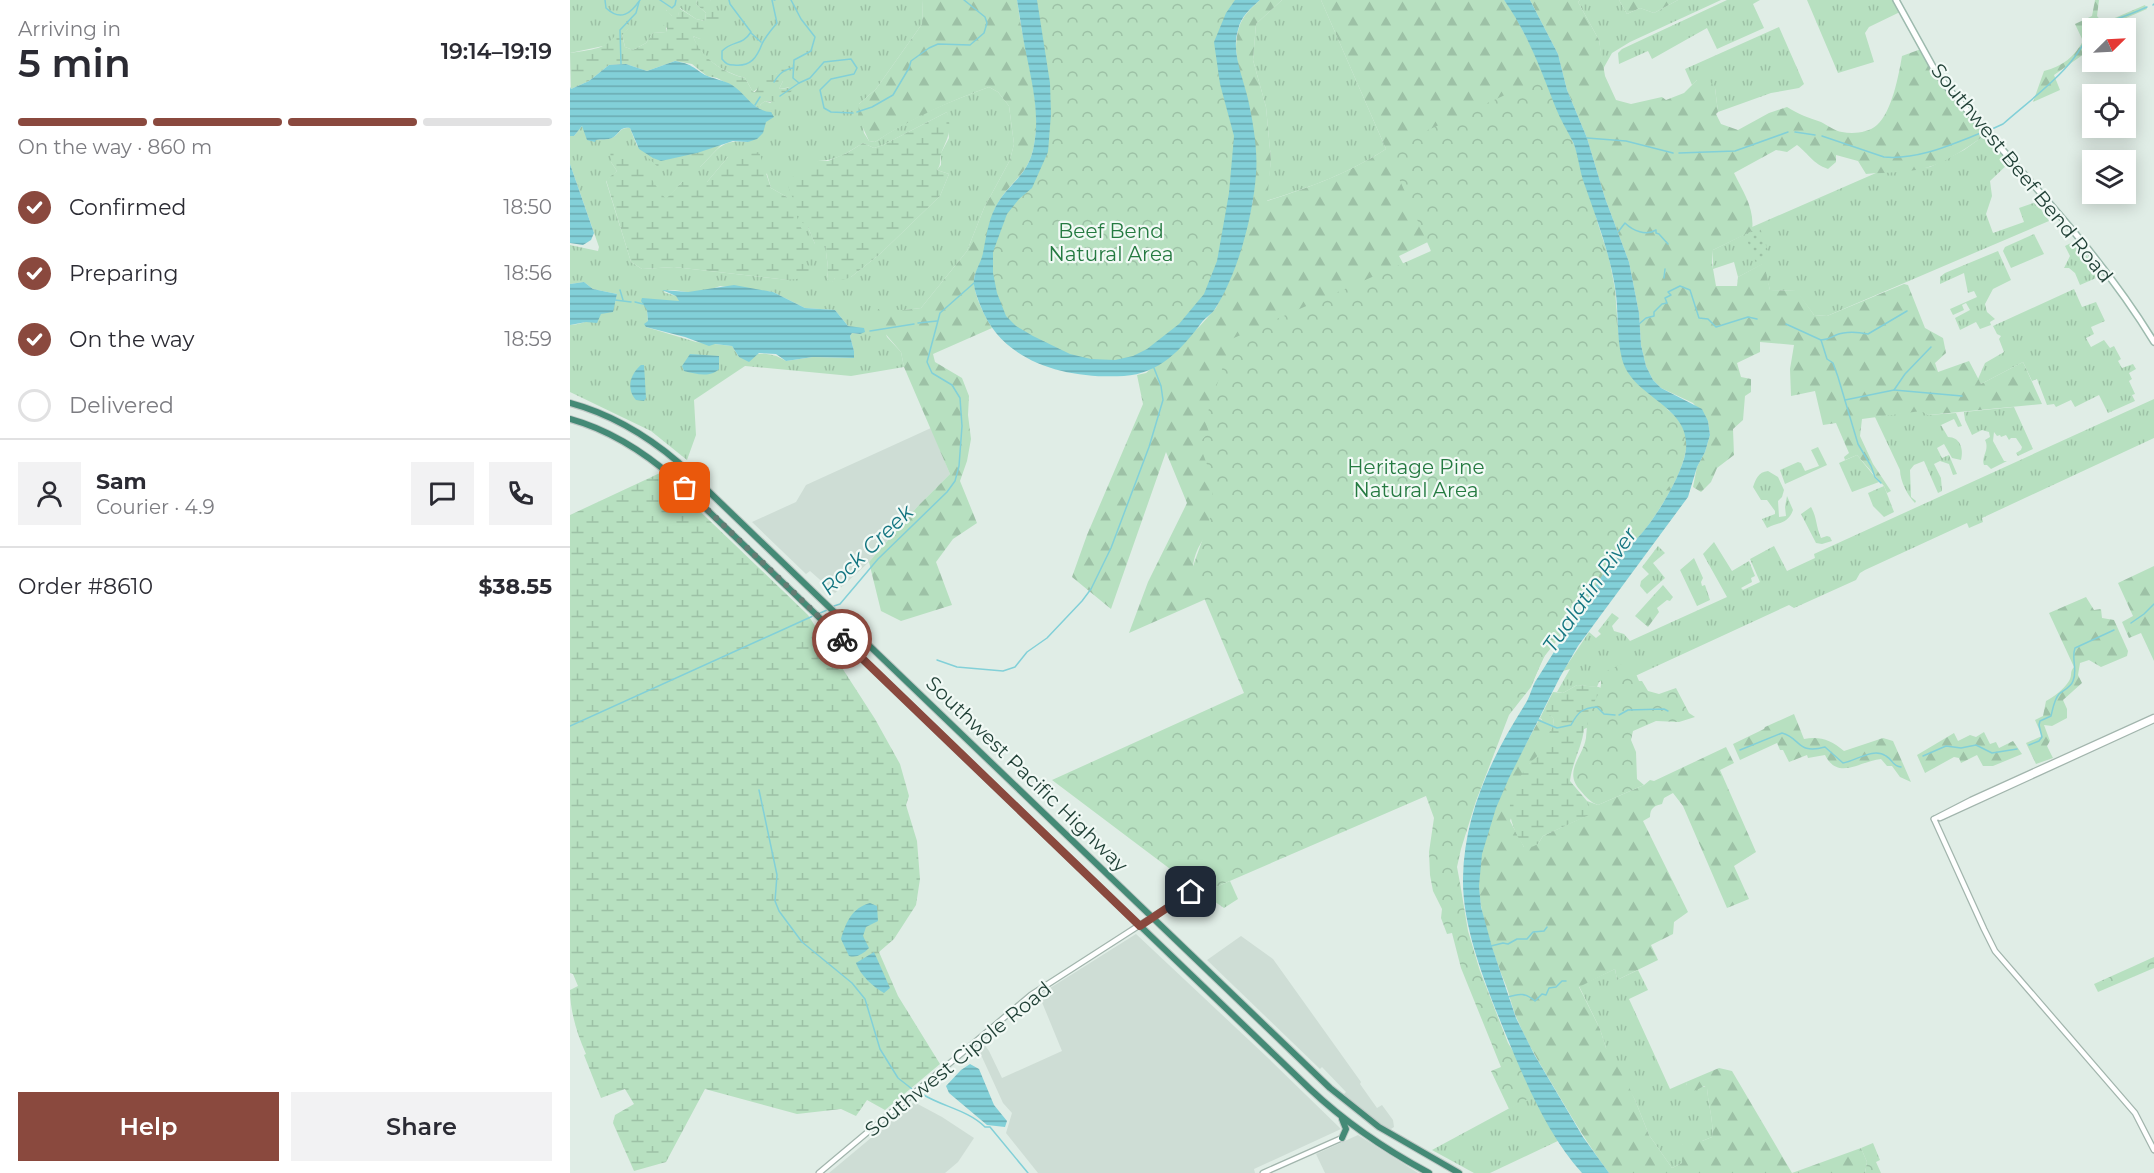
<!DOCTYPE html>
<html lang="en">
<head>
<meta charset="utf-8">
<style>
	:root { --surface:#fff; --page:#f2f2f3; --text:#2b2b33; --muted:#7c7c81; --line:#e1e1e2; --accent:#8a493e }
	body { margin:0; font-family:Montserrat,sans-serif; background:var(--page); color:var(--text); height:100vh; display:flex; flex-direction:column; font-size:22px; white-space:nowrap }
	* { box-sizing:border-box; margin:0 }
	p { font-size:20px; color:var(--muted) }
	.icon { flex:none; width:33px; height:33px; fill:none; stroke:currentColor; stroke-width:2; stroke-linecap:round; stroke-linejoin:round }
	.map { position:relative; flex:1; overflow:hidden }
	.sheet { display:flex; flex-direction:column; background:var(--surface); width:570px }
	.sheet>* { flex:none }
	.needle { width:39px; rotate:66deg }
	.buttons { position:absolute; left:1512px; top:18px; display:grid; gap:12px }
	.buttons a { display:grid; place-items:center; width:54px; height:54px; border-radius:0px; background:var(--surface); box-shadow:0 3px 15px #0003; font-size:30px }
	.pin { position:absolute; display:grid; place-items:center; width:51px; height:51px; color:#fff; margin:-26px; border-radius:12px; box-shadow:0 3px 9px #0006 }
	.courier { position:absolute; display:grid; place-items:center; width:60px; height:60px; margin:-30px; border:4px solid #8a493e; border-radius:50%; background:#fff; color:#222; box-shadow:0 2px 8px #0007 }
	.head em { font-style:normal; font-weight:600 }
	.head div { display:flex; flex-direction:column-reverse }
	.head { display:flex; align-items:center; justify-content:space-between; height:102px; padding:0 18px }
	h1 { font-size:39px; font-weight:600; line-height:45px }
	.bar { display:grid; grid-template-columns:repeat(4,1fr); gap:9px 6px; align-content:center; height:72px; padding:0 18px }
	.bar i { height:8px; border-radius:4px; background:var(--line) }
	.bar .current { background:var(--accent) }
	.bar p { grid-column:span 4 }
	.line { display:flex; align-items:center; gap:15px; padding:0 18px; border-top:2px solid var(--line) }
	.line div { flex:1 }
	.round { display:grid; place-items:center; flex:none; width:63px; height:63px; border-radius:0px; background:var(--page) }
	ol { padding:0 18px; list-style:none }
	li { display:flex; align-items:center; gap:18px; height:66px }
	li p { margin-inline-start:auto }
	li .icon { padding:6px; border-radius:50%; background:var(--accent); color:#fff; stroke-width:4 }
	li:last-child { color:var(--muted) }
	li i { width:33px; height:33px; border:3px solid var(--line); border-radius:50% }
	.primary-button { display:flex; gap:12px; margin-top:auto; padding:12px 18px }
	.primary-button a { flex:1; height:69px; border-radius:0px; background:var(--accent); color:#fff; font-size:24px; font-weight:600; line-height:69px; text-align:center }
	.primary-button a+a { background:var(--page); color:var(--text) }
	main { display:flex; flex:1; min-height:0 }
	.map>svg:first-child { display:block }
</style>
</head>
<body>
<main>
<section class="sheet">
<div class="head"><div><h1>5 min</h1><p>Arriving in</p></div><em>19:14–19:19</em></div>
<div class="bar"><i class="current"></i><i class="current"></i><i class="current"></i><i></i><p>On the way · 860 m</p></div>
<ol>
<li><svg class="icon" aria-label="check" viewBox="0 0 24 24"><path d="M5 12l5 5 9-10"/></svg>Confirmed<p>18:50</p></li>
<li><svg class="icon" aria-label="check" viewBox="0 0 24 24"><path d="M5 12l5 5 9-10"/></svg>Preparing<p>18:56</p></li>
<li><svg class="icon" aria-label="check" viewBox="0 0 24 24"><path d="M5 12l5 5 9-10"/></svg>On the way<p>18:59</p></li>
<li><i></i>Delivered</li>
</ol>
<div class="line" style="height:108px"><a class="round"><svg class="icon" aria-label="person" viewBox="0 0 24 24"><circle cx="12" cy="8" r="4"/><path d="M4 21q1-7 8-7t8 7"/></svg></a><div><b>Sam</b><p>Courier · 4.9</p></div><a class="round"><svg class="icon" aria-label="chat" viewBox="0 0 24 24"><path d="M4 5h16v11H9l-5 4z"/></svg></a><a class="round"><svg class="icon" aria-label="phone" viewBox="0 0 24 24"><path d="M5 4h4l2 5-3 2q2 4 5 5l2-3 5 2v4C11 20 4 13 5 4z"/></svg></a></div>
<div class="line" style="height:78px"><div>Order #8610</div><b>$38.55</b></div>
<div class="primary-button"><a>Help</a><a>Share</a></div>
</section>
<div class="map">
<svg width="1584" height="1173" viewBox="0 0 1584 1173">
	<defs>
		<pattern id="grass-tufts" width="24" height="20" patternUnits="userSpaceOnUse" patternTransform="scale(1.5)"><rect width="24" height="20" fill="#b7e0c0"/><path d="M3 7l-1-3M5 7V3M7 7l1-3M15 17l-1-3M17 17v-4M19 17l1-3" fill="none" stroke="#9dc1a6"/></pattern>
		<pattern id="forest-firs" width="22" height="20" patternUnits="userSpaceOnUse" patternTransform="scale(1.5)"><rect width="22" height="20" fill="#b7e0c0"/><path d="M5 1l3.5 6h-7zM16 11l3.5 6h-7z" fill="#9dc1a6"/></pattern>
		<pattern id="wetland-marsh" width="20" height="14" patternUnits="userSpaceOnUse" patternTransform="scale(1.5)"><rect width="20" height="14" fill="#b7e0c0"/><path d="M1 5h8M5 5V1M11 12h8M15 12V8" fill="none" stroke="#9dc1a6"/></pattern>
		<pattern id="park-crowns" width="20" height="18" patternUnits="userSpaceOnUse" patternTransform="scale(1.5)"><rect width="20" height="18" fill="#b7e0c0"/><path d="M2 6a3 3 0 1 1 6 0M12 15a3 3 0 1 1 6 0" fill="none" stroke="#9dc1a6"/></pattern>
		<pattern id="garden-dots" width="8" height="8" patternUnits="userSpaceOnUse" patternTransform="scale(1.5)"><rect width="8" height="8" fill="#b7e0c0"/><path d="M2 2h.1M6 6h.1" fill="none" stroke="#9dc1a6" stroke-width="1.8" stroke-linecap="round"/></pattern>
		<pattern id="water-rules" width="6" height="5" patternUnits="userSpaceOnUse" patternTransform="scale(1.5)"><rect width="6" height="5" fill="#82d0d8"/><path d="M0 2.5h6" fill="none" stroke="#6aaab0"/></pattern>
	</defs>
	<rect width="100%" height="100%" fill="#e0ede6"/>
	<g fill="#ceddd5">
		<polygon points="361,428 380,474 348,506 299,562 265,593 240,571 236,574 182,522 226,502 236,485"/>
		<polygon points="566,934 697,1057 771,1129 684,1169 685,1173 468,1173 436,1133 442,1113 433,1103 412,1057 404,1052 414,1044 419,1051 432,1078 492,1051 469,995"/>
		<polygon points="671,936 703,959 791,1082 790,1084 807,1108 812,1105 823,1120 824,1127 821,1129 817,1128 803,1119 773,1095 776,1092 752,1067 750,1069 637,960"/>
		<polygon points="344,1102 372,1117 404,1138 388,1162 375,1173 259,1173"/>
		<polygon points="788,1135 848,1173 755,1173 746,1154"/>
	</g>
	<g fill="url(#grass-tufts)" fill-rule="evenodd">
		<polygon points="0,0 127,0 126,4 136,13 135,21 126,19 110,8 108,16 102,16 96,10 96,32 83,33 76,43 63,50 55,47 52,34 59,28 45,37 38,45 0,53"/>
		<path d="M140,0H353L352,24L306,89L289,104L294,133L299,141L305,142C340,118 380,101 419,87L428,92L439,106L444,144L440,160L414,208L397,251L351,308L334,310H308L317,337L331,352L334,367L281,376L175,366L124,400L126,435L117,460L81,431L0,392V325C18,324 32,314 45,303L47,294L23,289L14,282L0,284V245L28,251L29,247L0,164V136H4L12,126L26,140C30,139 38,140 42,138C50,134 49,127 60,128L67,146L130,167C149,149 150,139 178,142L198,119L190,105L195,101L200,103L221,87L209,89L213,81L207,73L183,92L175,78C153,72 130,58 123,36L130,39L141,4ZM377,112L379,138L371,153V165L367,170L379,174L370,196L310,254L281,277L265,278L262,282L257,279C260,266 255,257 256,244H245L238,227L248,161C265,161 279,152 293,143L304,148L313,145ZM41,148L96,200L112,182H137L158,157L197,174L201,188L217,197L235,260L218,280L104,267L72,269L61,262L36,181L47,171L41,162ZM150,286L203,292L235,308L265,310L278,326L291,329L290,334L282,333L280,336L284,351L283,358L243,357L216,361C201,351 187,353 169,357L162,346L126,342L76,327L78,322L77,310L110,301L106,296L93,292C101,288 108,291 117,292C129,293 140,290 150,286Z"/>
		<path d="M712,0H751L816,149C777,174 741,187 696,201L701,160L696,107L683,60L686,24Z"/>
		<polygon points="1010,0 1049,0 1057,14 1070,8 1084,13 1108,0 1151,0 1060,42 1042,53 1033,69 1029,40 1008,2"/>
		<polygon points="1157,0 1190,0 1183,4 1194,28 1147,49 1137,28 1082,59 1078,51 1049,64 1048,53 1052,49"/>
		<polygon points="1237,0 1324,0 1330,12 1299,27 1295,33 1304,62 1268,73"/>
		<polygon points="1209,27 1234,84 1229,88 1201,93 1148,112 1145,88 1127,80 1122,85 1115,69"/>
		<polygon points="1415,135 1440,162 1420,181 1422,196 1416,214 1423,233 1454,222 1449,208 1466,202 1479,221 1257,316 1244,315 1226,291 1200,290 1193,264 1168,277 1164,262 1143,269 1143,250 1181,231 1182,227 1306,173 1360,167 1394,150"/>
		<polygon points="1464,234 1474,254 1441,268 1433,251 1435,247"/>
		<polygon points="1505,241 1518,257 1515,263 1520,270 1533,275 1510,285 1505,273 1499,268 1494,268 1500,256 1495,246"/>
		<polygon points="1428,251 1441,280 1423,289 1415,304 1417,312 1425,319 1420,322 1421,325 1410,329 1406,322 1390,330 1385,318 1400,310 1396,303 1392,305 1394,310 1383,315 1380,309 1407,297 1404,291 1398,293 1394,273 1370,284 1370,277 1375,273"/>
		<polygon points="1504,289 1512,307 1526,302 1535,321 1521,327 1524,334 1516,338 1521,347 1534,340 1540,348 1544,346 1551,359 1548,361 1552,368 1563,364 1566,369 1559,373 1562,379 1559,381 1565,394 1562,395 1565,401 1538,413 1529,395 1505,407 1501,400 1486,407 1484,404 1477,405 1467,379 1462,381 1453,362 1411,384 1408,379 1415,363 1434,352 1429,339 1431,336 1427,334 1423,326"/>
		<polygon points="1584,399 1584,438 1412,518 1413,522 1399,528 1397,523 1295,570 1290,573 1286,580 1224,608 1219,605 1063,677 1058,668 1029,682 1027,687 1007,685 993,693 987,692 1000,669 993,671 1019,632 1026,638 1031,634 1028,631 1042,613 1049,618 1042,626 1044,631 1054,634 1060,641 1157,597 1133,554 1144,542 1162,571 1179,561 1185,576 1181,578 1182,582 1171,588 1173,590 1190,582 1180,559 1204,546 1217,571 1245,558 1244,554"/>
		<path d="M1444,407L1463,449L1448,456L1446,453L1451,450L1452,447L1446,438H1441L1439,440L1436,435L1431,437L1430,435L1427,436L1424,432L1423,441L1434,461H1437L1421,469L1417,465H1414C1411,456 1420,450 1415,440L1420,437L1419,432L1412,430L1402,435L1395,420L1394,412Z"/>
		<path d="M1351,410L1358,415L1386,413L1392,426L1388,427L1384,419L1371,425L1378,437C1390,437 1394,449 1391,460L1382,458L1374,444L1367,448L1372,458L1379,455L1387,474L1383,475L1379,464L1370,461L1364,464L1371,478L1372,491L1368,493L1354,461L1344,465L1340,470L1341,497L1346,501L1345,503C1338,496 1330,481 1330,470L1305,417Z"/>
		<polygon points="1248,447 1257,465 1215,484 1210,470 1228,462 1231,463 1235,471 1249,466 1241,450"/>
		<polygon points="1287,455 1309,482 1282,492 1269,463"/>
		<path d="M1198,471L1208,477L1214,490L1212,497L1208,501L1209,517L1216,516L1215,507L1217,496L1223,510C1218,524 1209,522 1197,528L1192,519L1205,514V511L1197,500H1191L1183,487C1186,479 1188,472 1198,471Z"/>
		<polygon points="1314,486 1324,512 1314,517 1303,506 1298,493"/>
		<path d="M1241,507C1247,517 1246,527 1251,538L1257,536L1260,537L1262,541L1252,544L1246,543L1231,514Z"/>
		<polygon points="1088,546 1095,553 1083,563 1095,578 1077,594 1070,586 1071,581 1079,574 1072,567"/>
		<polygon points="1124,558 1133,578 1131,582 1132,586 1135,585 1140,600 1127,606 1110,570"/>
		<polygon points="660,881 668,899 654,908 632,893"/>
		<path d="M1045,969L1047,980L1068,970L1078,990L1059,999L1100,1089L1116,1082V1085L1137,1087C1138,1105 1144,1120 1142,1137L1132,1141L1112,1145V1163L1102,1168L1079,1135L1065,1100L1036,1048L1030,1029L1009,986Z"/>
		<polygon points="964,1095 992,1139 920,1173 904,1173 862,1150"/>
	</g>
	<g fill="url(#forest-firs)" fill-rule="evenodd">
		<path d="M353,0H447C449,14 451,27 454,41C461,74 471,112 464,145C460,170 447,177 433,195C417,216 420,237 412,260C409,267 404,273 404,281C404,296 414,315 422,328L363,354L365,362L392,378L399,396L398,415L401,439L397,461L390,481L407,523L383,539L366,562L382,605L331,621L311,611L299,562L348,506L380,474L334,367L331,352L307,324L306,319L308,309L334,310L351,308L397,251L414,208L440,160L444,144L439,106L428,92L419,87C380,101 340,119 305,142L299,141L288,117L289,104L306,89L352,24Z"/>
		<path d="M690,0H712L686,24L683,60L696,107L701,160L697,201C741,187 777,174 816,149L751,0H934L943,12L963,50L1006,151L1013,178L1039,258L1045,289L1049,342L1098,410C1106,417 1114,425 1116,436C1121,463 1090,510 1074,531C1061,547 1045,559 1033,575C1028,582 1023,591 1018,599L1013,592L1010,601L976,653L963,681L645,523C635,536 625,549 623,565L636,599L559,633L578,582L617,503L596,452L541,609L502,577L517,535L573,404L567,375L576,373L629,327L646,308L663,272L675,235L683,200L666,49C667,24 672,16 690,0ZM862,240L836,487L850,294L829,256Z"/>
		<path d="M960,0H1010L1008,2L1029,40L1035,76L1046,100L1061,104L1092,97L1096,100L1114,93L1127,80L1138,79L1145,88L1148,112L1146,114L1151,124L1168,130L1199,113L1217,107C1230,115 1237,117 1251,122C1257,125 1265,131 1272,132C1283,134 1298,133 1307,125C1322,112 1329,74 1332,56L1351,49L1368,78L1415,135C1398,147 1381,159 1362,166C1342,173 1317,172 1296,174L1288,161L1266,155V162L1258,169C1242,163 1240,155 1227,145L1217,152L1206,150L1164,173C1173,192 1185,208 1182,231L1143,250L1142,263L1146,286H1167L1168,277L1194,263L1200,290L1227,291L1244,315L1257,316L1334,284L1338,285L1355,328L1373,338L1376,353L1365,363L1368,372L1399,361L1411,384L1453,362L1472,404L1358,415L1351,411L1292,419L1290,436L1303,464L1321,491L1317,493L1314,486L1287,455L1275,460L1274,457L1279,453L1266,423L1253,425L1245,391L1221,396L1220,369L1224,345L1190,342V352L1167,363L1171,377L1181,379V392L1175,396L1173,420L1163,429L1164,455L1147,468L1141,482L1131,492L1123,487L1127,467L1135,452L1140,435L1138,421L1123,403L1091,388L1083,380L1076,366L1071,345L1069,313L1059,262L1035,198L1017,138L997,90L988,54Z"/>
		<polygon points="1049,0 1108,0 1084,13 1070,8 1057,14"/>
		<path d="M1525,0H1529L1527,16L1533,23L1575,5L1577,9L1533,28H1522V33L1519,35L1512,48L1514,54L1484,75L1490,90L1463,102L1474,71C1493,66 1504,57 1513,41L1505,24L1522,16Z"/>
		<polygon points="1584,566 1584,661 1571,633 1559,638 1552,622 1563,616 1548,583"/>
		<polygon points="1093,585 1103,597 1100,601 1097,600 1087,608 1089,612 1078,627 1065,616"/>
		<path d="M1516,597L1524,610L1531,609L1532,618L1544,620L1558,651L1557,656L1531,667L1519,660L1510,663L1508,675L1512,683L1493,700L1497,709V718L1482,726L1474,725L1480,741L1477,746L1483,758L1466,764L1456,743L1472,736L1465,720L1473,716L1476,701C1484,697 1494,689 1499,681C1503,674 1499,673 1504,667L1479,613Z"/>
		<path d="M980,714L983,718L984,725C979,731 979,736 976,743C973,751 967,758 960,763L940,821L954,847L968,844L973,836L1018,815L1017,801L1028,805L1074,785L1080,780L1084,781L1156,747L1164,763L1150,770L1186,852L1164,866L1179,899L1157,908L1113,806L1103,793L1094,798L1092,804C1084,806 1080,808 1080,817L1073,821L1118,912L1104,922L1103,934L1081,945L1088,960L1047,980L1045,969L1009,987L1030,1029L1036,1048L1042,1051L1065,1100L1079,1135L1102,1168L1112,1163V1145L1118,1139L1132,1141L1142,1137C1144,1120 1138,1105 1137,1088L1134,1086L1121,1093L1117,1092L1116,1082L1149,1068L1162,1071L1222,1173L1291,1148L1297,1162L1295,1173H1039C1019,1146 1002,1118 985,1089C972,1067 958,1045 948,1021C942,1009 940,995 935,983C919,941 903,900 911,855C920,807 947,761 970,718L971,720Z"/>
		<path d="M1224,714L1234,739C1250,736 1261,740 1274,751L1313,738L1323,741L1341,782L1330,777L1322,766H1317L1311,759C1290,761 1268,781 1255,755L1238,758L1237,755L1219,762L1213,750H1210L1207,743L1170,760L1163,744L1194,729L1195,727Z"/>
		<polygon points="1414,732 1420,744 1426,742 1429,748 1443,741 1452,754 1423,766 1413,766 1407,755 1391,763 1389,758 1384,757 1355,773 1347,755 1384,733 1388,741 1400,735 1406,737"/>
	</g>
	<g fill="url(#wetland-marsh)">
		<path d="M127,0H140L152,19L144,29L130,39L123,36C131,58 154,73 175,78L183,92H185L194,78L207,73L209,68L216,69L218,81H213L209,89L218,88L223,84L225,86C220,96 207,104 195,101L190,105L194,109L203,111L204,117L201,112H194L179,102L164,87L147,78L137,76L122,64L105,61L77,71L56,64L39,65L19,81L1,89L0,53C17,50 42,50 47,30L57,24L60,25L59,28L52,35L55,47L63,50L76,43L83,33L96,32L97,28L91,23L92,15L97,10L102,16H108L109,8L126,19L135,21L136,13L126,4Z"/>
		<path d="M377,112C382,130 379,135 372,151C369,158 372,164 367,170L379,174L370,196L310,254L281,277L273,280L265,278L262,283L257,279C260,266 255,257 256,245L245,244L238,227L232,222L216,181L248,161H258L277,153L293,143L304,148L313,145Z"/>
		<polygon points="151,145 130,167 104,172 90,169 69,149 83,158 91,161"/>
		<path d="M40,147C76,156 76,176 96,199L112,182H137L158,157L189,152L201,188L217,197L222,204L240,251L235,260L243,277L218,280L104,267L72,269L61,262L36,180L47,171L41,162Z"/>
		<path d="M90,473L238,615L305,719L330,764L339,796L336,805L347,841L350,879L346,905L324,939L309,952L328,996L370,1064L315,1110L297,1100L286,1116L271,1109L227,1114L135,1089L96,1162L64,1171L43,1123L45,1115L64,1104L55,1089L31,1098L14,1055L16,1054C7,1034 0,1011 0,990L8,986L3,974L0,973V515Z"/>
		<path d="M1007,685L1029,687L1037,692L1019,727L1014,729C1012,747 1002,763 1000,781L1017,801L1019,815L973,836L968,844L960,848L954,847C933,815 936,794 959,764C962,760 966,758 969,754C976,745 977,733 984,725L983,718L980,715L975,721L970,718L983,692L993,693Z"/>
	</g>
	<g fill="url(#park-crowns)">
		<polygon points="461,0 673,0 663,8 665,86 662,259 616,331 556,368 479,354 434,322 413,254 457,171 471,135"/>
		<polygon points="977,76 1017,178 1043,292 1049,340 1067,383 1089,404 1118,425 1119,433 1109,455 1103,481 1051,553 1031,571 1028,579 1021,591 1010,598 989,638 973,658 961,687 939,715 906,801 891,849 887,867 890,883 898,931 910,971 938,1043 969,1093 939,1109 921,1071 931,1067 891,968 882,933 877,934 871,918 872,909 863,891 860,875 859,852 864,818 856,796 632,893 482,780 674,693 622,569 643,510 642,478 629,443 639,432 635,421 659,348 657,341 861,251 816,149"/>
		<path d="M1060,660L1069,681H1072L1078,691L1089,694L1106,688L1119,713L1125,717L1109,722L1086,721L1063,731L1061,740L1066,752L1067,779L1074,785L1028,805C1020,802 1016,797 1010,790C993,771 1013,757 1016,738C1017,728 1017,720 1021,710C1026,696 1034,690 1030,674Z"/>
		<polygon points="1584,957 1584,968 1528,992 1524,984"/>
		<polygon points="1303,1143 1310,1160 1306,1162 1311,1173 1295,1173 1297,1162 1291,1148"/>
	</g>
	<polygon fill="url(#garden-dots)" points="1190,228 1200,257 1186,263 1175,235"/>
	<g fill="url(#water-rules)">
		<path d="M447,0H467L480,83L481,114L478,152L462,188L449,199L437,214L423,252V273L427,293L436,316L446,326L463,336L500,354L521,359L545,360L563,356L577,349L609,324L634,294L647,261L659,193L664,136L650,84L644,42L656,13L665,0H690C680,9 671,16 668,30C661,52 673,77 678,99C683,122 688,150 686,174C683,216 668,273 645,309C642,314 636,317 632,322C612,349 589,374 554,376C499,379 433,364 411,307C408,299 403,288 404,280C405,270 411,263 413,253C416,238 418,222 425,208C437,183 459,177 464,145C471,109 459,72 453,37C451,25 449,12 447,0Z"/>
		<path d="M934,0H960L988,54L997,90L1017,138L1035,198L1059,262L1069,313L1071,345L1076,366L1083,380L1091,388L1132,409L1138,421L1140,435L1135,452L1127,467L1118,497L1008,646L990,677L939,778L926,808L912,854L909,886L911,907L922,947L946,1018L964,1054L1013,1137L1039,1173H1012C978,1136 955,1081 936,1035C917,988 892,929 893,878C894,815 921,758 954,706C959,699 961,690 965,682C988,647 1008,611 1032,576C1044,560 1059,548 1072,533C1088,514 1107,482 1114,459C1129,406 1063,401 1052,359C1046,336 1049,311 1045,287C1039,250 1025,215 1013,180C1009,167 1008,154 1003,142C997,130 990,119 985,106C971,70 957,32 934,0Z"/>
		<path d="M105,61C122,64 122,67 135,75C143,79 154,80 162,85C175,93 184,112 201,112L204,117L196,122L193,133L187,139L178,142L163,141L127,153L91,161L83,158L69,149L60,128C50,126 50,133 42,138C38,140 31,139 26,140L25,142L17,140L12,126L4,136H0V87L1,89L19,81L39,65L56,64L77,71Z"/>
		<polygon points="0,164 24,233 21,240 13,245 0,243"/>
		<polygon points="14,282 23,289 47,294 43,312 31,314 27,323 16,322 0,325 0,284"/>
		<polygon points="164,285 203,292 235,308 265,310 278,326 294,328 295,332 290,334 282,333 280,336 284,351 284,358 243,357 216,361 206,354 189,353 179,362 169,357 162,346 145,344 139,346 115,337 76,327 74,324 78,321 77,310 71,301 72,298 109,301 106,296 92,290 118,292"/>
		<path d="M120,354L149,356V369C141,378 125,374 114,371L112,366Z"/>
		<path d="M71,365H74L76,398L74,401L66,400C56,389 60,374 71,365Z"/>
		<path d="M300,903L307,906L308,921L296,927L293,936L299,948C293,954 287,958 279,956L271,939C276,922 282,908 300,903Z"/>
		<path d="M304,952L320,988L314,993C302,986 291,976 286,963Z"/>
		<polygon points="400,1064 409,1069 424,1105 437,1121 435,1127 417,1125 379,1093 376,1086 391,1070"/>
	</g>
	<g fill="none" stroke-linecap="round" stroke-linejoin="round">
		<g stroke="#82d0d8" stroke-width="1.5">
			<path d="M35,0L36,8C51,22 61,13 70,0"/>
			<polyline points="90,0 102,8 105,5 106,0"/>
			<path d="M159,0L160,4L181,32C172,46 163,40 152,51V59C156,64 158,65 164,65C181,67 187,57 192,44C195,37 202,29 207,23L202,0"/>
			<polyline points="204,0 205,0"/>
			<polyline points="221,0 231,19 245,37 241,51 224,60 223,78 229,83 240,78 254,62 281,59 287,68 284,74 261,79 250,90 254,108 261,112 283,113"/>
			<polyline points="1583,5 1584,4"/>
			<polyline points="181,33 191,42"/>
			<polyline points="51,64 50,30 66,13 69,2"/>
			<path d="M204,82C209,74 213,70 223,68"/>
			<polyline points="210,96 229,83"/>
			<polyline points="185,105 190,97"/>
			<polyline points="287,112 302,107 323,95 339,68 341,61 359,48 368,44 400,45 414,33 417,23 415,17 394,0"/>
			<path d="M1422,129L1433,124C1463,97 1511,65 1521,25C1540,23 1559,15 1577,7"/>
			<polyline points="1225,132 1245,135"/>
			<path d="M1252,136L1314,157C1348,160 1380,145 1411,133"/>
			<polyline points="1017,138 1056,141 1103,153"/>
			<polyline points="1109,153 1165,151 1218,132"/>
			<path d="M1048,232L1055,223C1063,231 1076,236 1086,230V233L1089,234L1098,244"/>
			<polyline points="1094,278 1095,269"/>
			<polyline points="50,290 53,300"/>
			<polyline points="45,300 61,302"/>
			<polyline points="65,302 73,304"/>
			<polyline points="348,323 367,321"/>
			<polyline points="1069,324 1076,318 1084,316 1084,312 1092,304 1097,303 1095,298 1101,295 1098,292 1110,286 1120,290 1129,318 1138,319 1146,327 1178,317 1187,319"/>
			<polyline points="1216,324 1251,340 1257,359 1263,363 1268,377 1288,444 1301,466 1305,477 1311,483"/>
			<polyline points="300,331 344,324"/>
			<path d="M1251,340C1258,340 1260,338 1266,335C1276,331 1288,332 1298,334L1337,311"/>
			<polyline points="1324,390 1392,396"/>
			<polyline points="1275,400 1324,390 1335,374 1361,347"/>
			<polyline points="264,606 270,604 308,559 377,492 385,481 389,466 392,426 390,398 382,385 362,373 357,362 370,313 404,283"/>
			<polyline points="248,614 257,610"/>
			<polyline points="1561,623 1574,614 1584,604"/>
			<polyline points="367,660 387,667 433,671 445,667 457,652 477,638 512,601 521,589 541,548 579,447 593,400 591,386 584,368"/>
			<polyline points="1049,715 1058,710 1094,709 1098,711"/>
			<path d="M968,720L987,728L1001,725C1008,712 1012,708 1027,707L1034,714L1045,715"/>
			<polyline points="0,726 243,616"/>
			<path d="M1459,745L1469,741L1472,737L1469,725L1470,721L1481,716C1483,708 1484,700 1489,694C1494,690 1501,687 1503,681C1508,670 1501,659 1505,648L1544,630"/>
			<path d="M1170,750L1212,733C1231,738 1227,755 1255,747L1273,763C1286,761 1303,747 1316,756C1323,760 1322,766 1331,767"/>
			<polyline points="1353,756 1376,746 1391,748 1406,745 1422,753 1447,749"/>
			<polyline points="189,790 207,875 205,901 209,911 232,942 282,983 295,999 310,1049 328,1078 342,1089"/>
			<polyline points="921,946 933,943 938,944 947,939 957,939 963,932 974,931 977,927"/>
			<path d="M938,997C950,993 955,993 965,1001L972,994L976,995L979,988L986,987L992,981H996"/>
			<path d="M352,1094C373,1107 398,1110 415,1127H420L458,1173"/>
		</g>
		<defs>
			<g id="tertiary">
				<polyline points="1370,818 1584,720"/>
				<polyline points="1364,819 1414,929 1425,951 1565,1113 1584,1150"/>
				<polyline points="1364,819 1401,800 1584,717"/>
				<polyline points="249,1173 461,995 621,892"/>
				<polyline points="693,1173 772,1138"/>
			</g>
			<path id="secondary" d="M1326,0L1363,67L1377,87C1448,170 1527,248 1584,342"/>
			<g id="trunk">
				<path d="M0,403C41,414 76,435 108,462L760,1088L809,1127L889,1173"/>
				<path d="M0,419C40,430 74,452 105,479L740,1089C776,1123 816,1150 859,1173"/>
				<polyline points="772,1138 776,1129 772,1119"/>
			</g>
		</defs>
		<use href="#tertiary" stroke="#a2b5ad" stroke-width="7"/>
		<use href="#secondary" stroke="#9dbaae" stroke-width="8"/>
		<use href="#trunk" stroke="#c0c9c6" stroke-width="8"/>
		<use href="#tertiary" stroke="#fff" stroke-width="4.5"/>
		<use href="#secondary" stroke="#fff" stroke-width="5"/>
		<use href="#trunk" stroke="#448a76" stroke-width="6"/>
	</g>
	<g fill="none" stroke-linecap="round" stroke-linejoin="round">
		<polyline stroke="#637c73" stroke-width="6" stroke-dasharray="0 10.8" points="115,488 272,639"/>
		<polyline stroke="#8a493e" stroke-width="8" points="272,639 570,926 621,892"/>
	</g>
	<g text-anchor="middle" stroke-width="4.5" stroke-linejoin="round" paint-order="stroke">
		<g font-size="20" fill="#1f3f35" stroke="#f1f9f5">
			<text transform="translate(1452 173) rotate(51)" y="7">Southwest Beef Bend Road</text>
			<text transform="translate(457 774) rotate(44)" y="7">Southwest Pacific Highway</text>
			<text transform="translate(388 1059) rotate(-39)" y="7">Southwest Cipole Road</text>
		</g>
		<g font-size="20" fill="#257a41" stroke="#f1f9f5">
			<text x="541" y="238">Beef Bend<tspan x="541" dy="23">Natural Area</tspan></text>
			<text x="846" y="474">Heritage Pine<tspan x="846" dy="23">Natural Area</tspan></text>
		</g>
		<g font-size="21" font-style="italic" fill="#137581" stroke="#f1f9f5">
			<text transform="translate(297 550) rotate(-44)" y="7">Rock Creek</text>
			<text transform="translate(1020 590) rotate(-55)" y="7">Tualatin River</text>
		</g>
	</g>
</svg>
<div class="buttons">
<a><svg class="needle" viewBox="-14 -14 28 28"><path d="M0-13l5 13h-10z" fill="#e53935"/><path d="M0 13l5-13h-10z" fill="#7c7c81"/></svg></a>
<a><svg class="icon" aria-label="locate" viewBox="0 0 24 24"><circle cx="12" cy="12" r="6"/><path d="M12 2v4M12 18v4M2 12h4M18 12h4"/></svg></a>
<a><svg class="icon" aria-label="layers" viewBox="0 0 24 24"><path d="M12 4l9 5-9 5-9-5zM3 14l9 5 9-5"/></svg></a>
</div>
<div class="pin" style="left:115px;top:488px;background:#ea580c"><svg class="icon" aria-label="bag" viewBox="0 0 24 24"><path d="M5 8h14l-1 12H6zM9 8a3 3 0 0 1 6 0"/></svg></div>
<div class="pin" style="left:621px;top:892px;background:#1f2937"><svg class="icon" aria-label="home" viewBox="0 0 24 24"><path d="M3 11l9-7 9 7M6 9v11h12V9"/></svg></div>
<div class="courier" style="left:272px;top:639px"><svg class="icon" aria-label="bike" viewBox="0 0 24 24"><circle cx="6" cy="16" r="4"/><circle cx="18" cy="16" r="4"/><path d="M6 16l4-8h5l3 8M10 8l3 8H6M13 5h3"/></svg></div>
</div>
</main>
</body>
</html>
